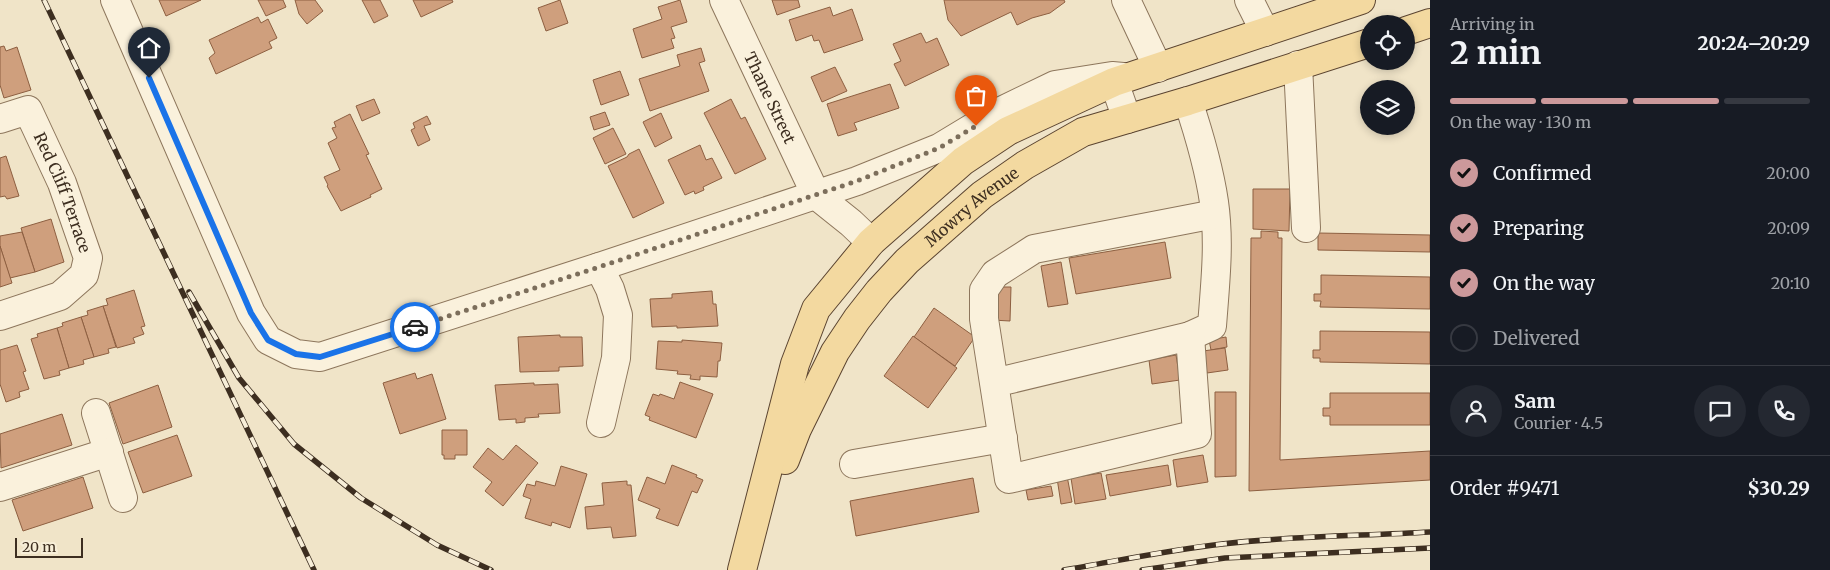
<!DOCTYPE html>
<html lang="en">
<head>
<meta charset="utf-8">
<style>
	:root { --surface:#171b24; --page:#242831; --text:#f1f3f6; --muted:#9ea1a6; --line:#363941; --accent:#cc999b }
	body { margin:0; font-family:Merriweather,serif; background:var(--page); color:var(--text); height:100vh; display:flex; flex-direction:column; font-size:19px; white-space:nowrap }
	* { box-sizing:border-box; margin:0 }
	p { font-size:16px; color:var(--muted) }
	.icon { flex:none; width:28px; height:28px; fill:none; stroke:currentColor; stroke-width:2; stroke-linecap:round; stroke-linejoin:round }
	.map { position:relative; flex:1; overflow:hidden }
	.panel { display:flex; flex-direction:column; background:var(--surface); width:400px }
	.panel>* { flex:none }
	.tools { position:absolute; left:1360px; top:15px; display:grid; gap:10px }
	.tools a { display:grid; place-items:center; width:55px; height:55px; border-radius:50%; background:var(--surface); box-shadow:0 2px 8px #0003; font-size:25px }
	.scale { position:absolute; left:15px; bottom:12px; width:68px; box-sizing:border-box; padding-left:5px; border:2px solid #3d2e20; border-top:0; font-size:14px; line-height:18px; white-space:nowrap; color:#3d2e20; -webkit-text-stroke:4px #f7eed8; paint-order:stroke }
	.pin { position:absolute; display:grid; place-items:center; width:42px; height:42px; color:#fff; margin:-51px -21px; border-radius:50% 50% 50% 0; rotate:-45deg; box-shadow:0 0 5px #0007 }
	.pin .icon { rotate:45deg }
	.courier { position:absolute; display:grid; place-items:center; width:50px; height:50px; margin:-25px; border:4px solid #1a73e8; border-radius:50%; background:#fff; color:#222; box-shadow:0 1px 6px #0007 }
	.head em { font-style:normal; font-weight:700 }
	.head div { display:flex; flex-direction:column-reverse }
	.head { display:flex; align-items:center; justify-content:space-between; height:85px; padding:0 20px }
	h1 { font-size:32px; font-weight:700; line-height:38px }
	.bar { display:grid; grid-template-columns:repeat(4,1fr); gap:8px 5px; align-content:center; height:60px; padding:0 20px }
	.bar i { height:6px; border-radius:4px; background:var(--line) }
	.bar .selected { background:var(--accent) }
	.bar p { grid-column:span 4 }
	.line { display:flex; align-items:center; gap:12px; padding:0 20px; border-top:1px solid var(--line) }
	.line div { flex:1 }
	.round { display:grid; place-items:center; flex:none; width:52px; height:52px; border-radius:26px; background:var(--page) }
	ol { padding:0 20px; list-style:none }
	li { display:flex; align-items:center; gap:15px; height:55px }
	li p { margin-inline-start:auto }
	li .icon { padding:5px; border-radius:50%; background:var(--accent); color:#111; stroke-width:4 }
	li:last-child { color:var(--muted) }
	li i { width:28px; height:28px; border:2px solid var(--line); border-radius:50% }
	main { display:flex; flex:1; min-height:0 }
	.map>svg:first-child { display:block }
</style>
</head>
<body>
<main>
<div class="map">
<svg width="1430" height="570" viewBox="0 0 1430 570">
	<rect width="100%" height="100%" fill="#f0e4c8"/>
	<g fill="#cf9f7d" stroke="#8d5f41">
		<polygon points="159,0 201,0 166,16"/>
		<polygon points="258,0 283,0 286,7 266,16"/>
		<polygon points="295,0 315,0 323,11 307,24 299,14"/>
		<polygon points="362,0 380,0 388,16 374,23"/>
		<polygon points="413,0 452,0 453,2 421,17"/>
		<polygon points="560,0 568,23 546,31 538,8"/>
		<polygon points="680,0 687,22 671,27 675,38 671,39 674,48 642,58 633,29 662,19 658,7"/>
		<polygon points="772,0 798,0 800,7 777,15"/>
		<polygon points="944,0 1064,0 1065,2 1050,13 1032,18 1017,25 1011,12 961,36 948,20"/>
		<polygon points="830,7 833,16 852,9 863,40 824,53 819,40 814,41 812,35 796,41 789,20"/>
		<polygon points="258,17 261,23 268,19 277,38 269,42 272,48 216,74 209,58 215,53 209,40"/>
		<polygon points="921,33 926,43 937,38 949,65 905,86 894,64 901,61 893,44"/>
		<polygon points="4,46 6,51 17,47 31,90 4,98 0,85 0,47"/>
		<polygon points="701,48 705,61 699,63 709,91 650,111 639,79 680,66 677,55"/>
		<polygon points="835,67 847,91 822,102 811,77"/>
		<polygon points="620,71 629,95 601,105 593,80"/>
		<polygon points="890,84 899,108 854,123 857,130 838,136 827,104"/>
		<polygon points="374,99 380,113 362,121 356,106"/>
		<polygon points="731,99 741,119 745,117 766,159 735,174 704,113"/>
		<polygon points="605,112 610,125 594,130 590,117"/>
		<polygon points="661,113 672,138 655,147 643,122"/>
		<polygon points="350,114 369,154 366,155 382,189 370,195 371,197 341,211 327,186 328,185 324,177 340,170 328,143 337,138 332,128 336,127 334,122"/>
		<polygon points="427,116 431,124 424,126 430,140 418,146 411,130 415,128 413,123"/>
		<polygon points="613,128 626,154 605,164 593,138"/>
		<polygon points="700,145 706,160 712,158 722,178 703,187 704,190 695,194 694,191 685,195 668,160"/>
		<polygon points="639,149 664,203 633,218 608,166 627,157 629,154"/>
		<polygon points="6,156 19,196 7,199 5,196 0,197 0,158"/>
		<polygon points="1253,189 1290,189 1289,231 1253,229"/>
		<polygon points="51,219 64,262 35,272 21,228"/>
		<polygon points="1261,231 1278,232 1278,238 1282,238 1280,460 1430,451 1430,480 1249,491 1251,238 1261,238"/>
		<polygon points="22,232 35,272 10,278 0,246 0,236"/>
		<polygon points="1318,233 1430,235 1430,252 1318,250"/>
		<polygon points="1165,242 1171,278 1076,294 1069,258"/>
		<polygon points="0,246 12,283 0,287"/>
		<polygon points="1061,262 1068,304 1048,307 1041,266"/>
		<polygon points="1321,275 1430,277 1430,309 1320,307 1321,301 1314,301 1314,294 1321,294"/>
		<polygon points="993,287 1011,287 1010,321 992,320"/>
		<polygon points="134,290 145,326 141,327 144,334 133,338 135,343 117,348 103,306 108,305 106,299"/>
		<polygon points="712,291 713,304 716,304 718,326 677,328 677,326 652,327 650,299 672,298 672,294"/>
		<polygon points="103,306 116,347 108,349 109,353 94,357 81,317 88,315 87,311"/>
		<polygon points="934,308 975,337 955,366 914,337"/>
		<polygon points="81,317 94,357 83,360 84,364 69,368 57,328 63,326 62,323"/>
		<polygon points="57,328 69,368 59,371 60,375 44,379 31,339 38,337 37,334"/>
		<polygon points="1320,331 1430,332 1430,364 1320,362 1320,358 1313,358 1313,350 1320,350"/>
		<polygon points="560,335 560,337 582,337 583,366 559,367 559,371 520,372 518,337"/>
		<polygon points="913,336 957,368 928,408 884,376"/>
		<polygon points="1226,337 1227,347 1211,350 1209,340"/>
		<polygon points="682,340 722,343 720,361 718,361 717,377 700,376 700,380 690,379 691,375 677,374 678,371 656,369 658,341 682,342"/>
		<polygon points="17,345 26,371 23,372 29,389 19,392 20,397 6,402 0,384 0,350"/>
		<polygon points="1225,348 1228,370 1207,373 1203,351"/>
		<polygon points="1176,355 1180,380 1152,384 1149,360"/>
		<polygon points="415,373 417,379 432,374 446,419 400,434 383,383"/>
		<polygon points="680,382 713,394 696,438 649,420 650,417 645,415 653,394 659,396 660,394 674,399"/>
		<polygon points="534,383 534,385 558,384 560,413 538,414 539,417 525,418 525,422 516,423 516,419 499,420 495,385"/>
		<polygon points="158,385 172,427 123,444 109,403"/>
		<polygon points="1215,392 1236,392 1236,476 1215,477"/>
		<polygon points="1330,393 1430,393 1430,425 1330,425 1330,416 1323,416 1323,408 1330,408"/>
		<polygon points="62,414 72,445 1,468 0,434"/>
		<polygon points="442,430 467,430 467,455 455,455 455,459 444,459 444,455 442,455"/>
		<polygon points="177,435 192,476 143,493 128,452"/>
		<polygon points="516,445 538,463 503,506 485,491 492,482 473,467 488,448 503,460"/>
		<polygon points="1203,455 1208,482 1177,487 1173,460"/>
		<polygon points="672,465 697,475 696,477 703,480 697,493 692,491 678,526 656,518 660,509 638,500 647,477 665,484"/>
		<polygon points="1168,465 1171,485 1110,496 1106,475"/>
		<polygon points="561,466 587,474 570,528 552,522 551,526 525,518 531,499 523,496 527,484 535,486 536,481 555,486"/>
		<polygon points="1101,473 1106,499 1075,504 1071,478"/>
		<polygon points="1067,476 1072,502 1061,504 1057,478"/>
		<polygon points="83,477 93,508 23,531 12,500"/>
		<polygon points="973,478 979,512 856,536 850,501"/>
		<polygon points="627,481 627,485 631,485 636,536 613,538 611,527 587,529 585,507 604,505 602,483"/>
		<polygon points="1051,486 1053,496 1028,500 1026,490"/>
	</g>
	<g fill="none" stroke-linecap="round" stroke-linejoin="round">
		<defs>
			<g id="minor">
				<polyline points="115,0 251,313 268,340 296,354 320,357 599,267 857,181 939,148 997,113 1055,85 1112,76 1123,77"/>
				<path id="s1" d="M724,0L816,195L851,223L871,242"/>
				<polyline points="1126,0 1158,68"/>
				<polyline points="1249,0 1265,32"/>
				<polyline points="1298,65 1306,228"/>
				<polyline points="1114,82 1127,119"/>
				<path d="M1188,101C1199,134 1209,168 1214,202C1220,243 1215,285 1212,326L1190,336"/>
				<path id="s2" d="M0,119L28,110L62,183L88,258L84,275L60,296L0,316"/>
				<polyline points="599,267 610,289 618,315 616,358 601,423"/>
				<polyline points="994,383 1190,336 1197,434 1009,479 984,319 984,290 995,274 1034,249 1215,214"/>
				<polyline points="96,413 123,498"/>
				<polyline points="854,464 1003,438"/>
				<polyline points="0,487 109,452"/>
			</g>
			<g id="major">
				<polyline points="1406,31 1430,23"/>
				<path id="s3" d="M785,460L797,429L835,352L857,319L879,291L907,261L982,195L1025,165L1083,132L1188,101L1369,43"/>
				<polyline points="742,570 795,364 816,309 871,242 963,161 1008,131 1114,82 1361,0"/>
			</g>
		</defs>
		<use href="#minor" stroke="#8d765c" stroke-width="30"/>
		<use href="#major" stroke="#5b4430" stroke-width="30"/>
		<use href="#minor" stroke="#faf1dc" stroke-width="28"/>
		<use href="#major" stroke="#f3d9a0" stroke-width="28"/>
		<defs>
			<g id="rail">
				<polyline points="44,0 314,570"/>
				<polyline points="189,292 239,378 294,444 361,498 437,545 491,570"/>
				<path d="M1064,570C1117,561 1169,550 1222,544C1291,536 1361,536 1430,532"/>
				<polyline points="1142,570 1225,558 1430,548"/>
			</g>
		</defs>
		<use href="#rail" stroke="#3d2e20" stroke-width="5.5"/>
		<use href="#rail" stroke="#f7eed8" stroke-width="4" stroke-dasharray="11" stroke-linecap="butt"/>
	</g>
	<g fill="none" stroke-linecap="round" stroke-linejoin="round">
		<polyline stroke="#7c6e5b" stroke-width="5" stroke-dasharray="0 9" points="415,327 599,267 857,181 939,148 976,126"/>
		<polyline stroke="#1a73e8" stroke-width="6" points="149,78 251,313 268,340 296,354 320,357 415,327"/>
	</g>
	<g text-anchor="middle" stroke-width="4" stroke-linejoin="round" paint-order="stroke">
		<g font-size="16" fill="#3d2e20" stroke="#f7eed8">
			<text dy="6" stroke="none"><textPath href="#s1" startOffset="108">Thane Street</textPath></text>
			<text dy="6" stroke="none"><textPath href="#s2" startOffset="119">Red Cliff Terrace</textPath></text>
			<text dy="6" stroke="none"><textPath href="#s3" startOffset="320">Mowry Avenue</textPath></text>
		</g>
	</g>
</svg>
<div class="tools">
<a><svg class="icon" aria-label="locate" viewBox="0 0 24 24"><circle cx="12" cy="12" r="6"/><path d="M12 2v4M12 18v4M2 12h4M18 12h4"/></svg></a>
<a><svg class="icon" aria-label="layers" viewBox="0 0 24 24"><path d="M12 4l9 5-9 5-9-5zM3 14l9 5 9-5"/></svg></a>
</div>
<div class="scale">20 m</div>
<div class="pin" style="left:976px;top:126px;background:#ea580c"><svg class="icon" aria-label="bag" viewBox="0 0 24 24"><path d="M5 8h14l-1 12H6zM9 8a3 3 0 0 1 6 0"/></svg></div>
<div class="pin" style="left:149px;top:78px;background:#1f2937"><svg class="icon" aria-label="home" viewBox="0 0 24 24"><path d="M3 11l9-7 9 7M6 9v11h12V9"/></svg></div>
<div class="courier" style="left:415px;top:327px"><svg class="icon" aria-label="car" viewBox="0 0 24 24"><path d="M5 17H2v-5l4-1 3-4h7l3 4 3 1v5h-3M9 17h6M6 11h13"/><circle cx="7" cy="17" r="2"/><circle cx="17" cy="17" r="2"/></svg></div>
</div>
<section class="panel">
<div class="head"><div><h1>2 min</h1><p>Arriving in</p></div><em>20:24–20:29</em></div>
<div class="bar"><i class="selected"></i><i class="selected"></i><i class="selected"></i><i></i><p>On the way · 130 m</p></div>
<ol>
<li><svg class="icon" aria-label="check" viewBox="0 0 24 24"><path d="M5 12l5 5 9-10"/></svg>Confirmed<p>20:00</p></li>
<li><svg class="icon" aria-label="check" viewBox="0 0 24 24"><path d="M5 12l5 5 9-10"/></svg>Preparing<p>20:09</p></li>
<li><svg class="icon" aria-label="check" viewBox="0 0 24 24"><path d="M5 12l5 5 9-10"/></svg>On the way<p>20:10</p></li>
<li><i></i>Delivered</li>
</ol>
<div class="line" style="height:90px"><a class="round"><svg class="icon" aria-label="person" viewBox="0 0 24 24"><circle cx="12" cy="8" r="4"/><path d="M4 21q1-7 8-7t8 7"/></svg></a><div><b>Sam</b><p>Courier · 4.5</p></div><a class="round"><svg class="icon" aria-label="chat" viewBox="0 0 24 24"><path d="M4 5h16v11H9l-5 4z"/></svg></a><a class="round"><svg class="icon" aria-label="phone" viewBox="0 0 24 24"><path d="M5 4h4l2 5-3 2q2 4 5 5l2-3 5 2v4C11 20 4 13 5 4z"/></svg></a></div>
<div class="line" style="height:65px"><div>Order #9471</div><b>$30.29</b></div>
</section>
</main>
</body>
</html>
